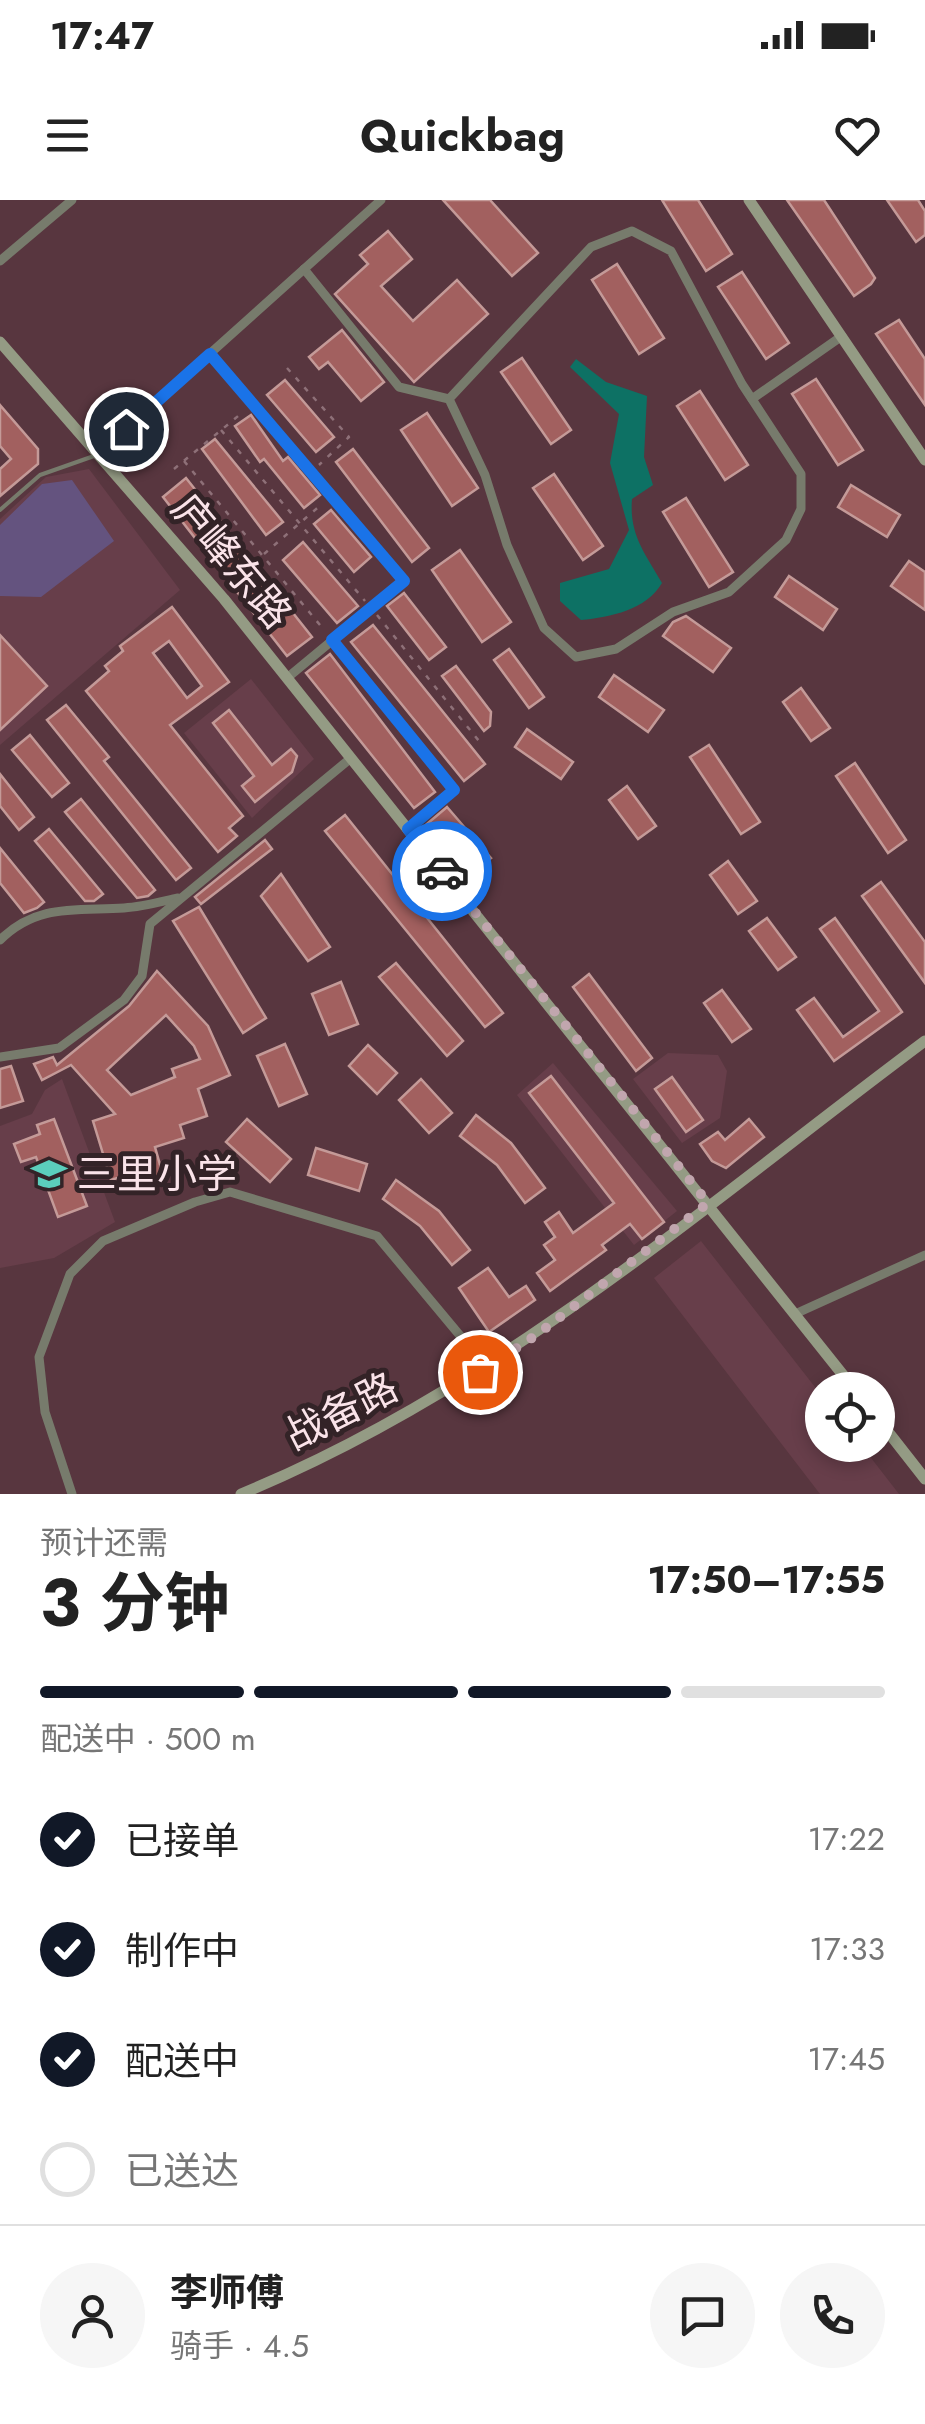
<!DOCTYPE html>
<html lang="zh">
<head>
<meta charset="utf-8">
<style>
	:root { --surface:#fff; --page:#f6f6f6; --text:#222; --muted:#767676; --line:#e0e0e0; --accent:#111827 }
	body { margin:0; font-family:Jost,"Noto Sans SC",sans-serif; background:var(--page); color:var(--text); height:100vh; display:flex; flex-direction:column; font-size:38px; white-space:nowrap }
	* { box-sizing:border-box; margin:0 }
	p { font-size:32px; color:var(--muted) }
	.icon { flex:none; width:55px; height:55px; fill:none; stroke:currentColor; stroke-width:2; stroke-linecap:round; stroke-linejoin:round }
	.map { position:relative; height:1294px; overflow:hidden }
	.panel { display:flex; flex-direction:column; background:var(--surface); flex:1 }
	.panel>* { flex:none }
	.controls { position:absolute; left:805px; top:1172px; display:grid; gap:20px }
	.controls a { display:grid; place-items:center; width:90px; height:90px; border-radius:50%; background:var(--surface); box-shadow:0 5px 15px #0003; font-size:50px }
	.pin { position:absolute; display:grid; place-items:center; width:85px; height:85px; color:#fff; margin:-42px; border:5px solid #fff; border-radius:50%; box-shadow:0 2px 10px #0007 }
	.courier { position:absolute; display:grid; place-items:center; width:100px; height:100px; margin:-50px; border:8px solid #1a73e8; border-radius:50%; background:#fff; color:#222; box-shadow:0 2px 12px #0007 }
	.head em { font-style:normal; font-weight:700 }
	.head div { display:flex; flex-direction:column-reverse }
	.head { display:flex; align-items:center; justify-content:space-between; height:170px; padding:0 40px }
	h1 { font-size:65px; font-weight:700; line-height:75px }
	.bar { display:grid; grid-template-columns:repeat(4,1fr); gap:15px 10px; align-content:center; height:120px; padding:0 40px }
	.bar i { height:12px; border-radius:8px; background:var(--line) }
	.bar .active { background:var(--accent) }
	.bar p { grid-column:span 4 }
	.line { display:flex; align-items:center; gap:25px; padding:0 40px; border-top:2px solid var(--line) }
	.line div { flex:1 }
	.round { display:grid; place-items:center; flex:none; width:105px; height:105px; border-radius:52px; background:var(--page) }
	ol { padding:0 40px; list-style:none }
	li { display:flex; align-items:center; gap:30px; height:110px }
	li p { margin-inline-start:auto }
	li .icon { padding:10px; border-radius:50%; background:var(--accent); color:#fff; stroke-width:4 }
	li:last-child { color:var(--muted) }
	li i { width:55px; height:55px; border:5px solid var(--line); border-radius:50% }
	.status { display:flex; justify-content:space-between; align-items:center; height:70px; padding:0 50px; background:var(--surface); direction:ltr }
	.status svg { height:28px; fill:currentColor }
	header { display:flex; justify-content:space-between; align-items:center; height:130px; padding:0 40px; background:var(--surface); font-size:45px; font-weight:700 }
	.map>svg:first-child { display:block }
</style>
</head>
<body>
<div class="status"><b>17:47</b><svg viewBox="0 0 49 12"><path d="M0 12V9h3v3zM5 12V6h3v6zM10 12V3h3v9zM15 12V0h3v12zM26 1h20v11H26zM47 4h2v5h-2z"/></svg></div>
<header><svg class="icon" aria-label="menu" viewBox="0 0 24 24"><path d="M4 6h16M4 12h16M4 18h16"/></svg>Quickbag<svg class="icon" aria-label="heart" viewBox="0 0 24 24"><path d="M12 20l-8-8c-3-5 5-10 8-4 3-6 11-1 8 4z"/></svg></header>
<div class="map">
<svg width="925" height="1294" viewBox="0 0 925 1294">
	<rect width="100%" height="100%" fill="#58363f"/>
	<g fill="#673e4a">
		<polygon points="89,269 180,390 0,545 0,319 46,277"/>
		<polygon points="251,479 314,559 252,618 184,533"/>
		<polygon points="668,853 718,855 727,871 720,918 682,943 633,879"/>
		<polygon points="553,863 677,1011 634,1045 517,895"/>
		<polygon points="62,879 115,1022 54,1058 0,1068 0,926 32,914 45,890"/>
		<polygon points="701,1041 822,1196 822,1245 861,1245 899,1294 820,1294 654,1078"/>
	</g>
	<polygon fill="#64537f" points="72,280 114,341 41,397 0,396 0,325 42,284"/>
	<path fill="#0d7164" d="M576,159L606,182L647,196L644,257L653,285L632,299C629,335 645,353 662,383C646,410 611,417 581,420L560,401V383L609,369L629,330L610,263L619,214L570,167Z"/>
	<g fill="#a2605f" stroke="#c49a98" stroke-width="2.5" fill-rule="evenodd">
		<polygon points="443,0 490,0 538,53 512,76"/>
		<polygon points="662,0 698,0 732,54 706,71"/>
		<polygon points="787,0 824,0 875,78 871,84 854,96"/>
		<polygon points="887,0 918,0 925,11 925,35 916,42"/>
		<polygon points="388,31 412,59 381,86 413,121 457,80 488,114 414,182 335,94 368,64 360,55"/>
		<polygon points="617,64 664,138 639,154 592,80"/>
		<polygon points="742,72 789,143 766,159 718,87"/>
		<polygon points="899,120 925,159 925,205 876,134"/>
		<polygon points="342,130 384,182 361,201 328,162 319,169 309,157"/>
		<polygon points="522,158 571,230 551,244 501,172"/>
		<polygon points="816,179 863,250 838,265 792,194"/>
		<polygon points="285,180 334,237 316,252 267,195"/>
		<polygon points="700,191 748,265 725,280 677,206"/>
		<polygon points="0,205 38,249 38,264 0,296 0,269 11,259 0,246"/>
		<polygon points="427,213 478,288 452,306 401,230"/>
		<polygon points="251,215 283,261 288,257 320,295 304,308 264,259 260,262 235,226"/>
		<polygon points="215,239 283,322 266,335 202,249"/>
		<polygon points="353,249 429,348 412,362 336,262"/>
		<polygon points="554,274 603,346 583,360 533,288"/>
		<polygon points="186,278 312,437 287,456 163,297"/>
		<polygon points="851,285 900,315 887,337 838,307"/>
		<polygon points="686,298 733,372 709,387 663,312"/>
		<polygon points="331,310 371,357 354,372 314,324"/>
		<polygon points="303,342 358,406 337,423 283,360"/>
		<polygon points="460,350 511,422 482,442 432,370"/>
		<polygon points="909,361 925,372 925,410 891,386"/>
		<polygon points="789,376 837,409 823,430 775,397"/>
		<polygon points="404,393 446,447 429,460 387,406"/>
		<path d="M172,407L229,482L170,525L243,616L229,628L237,636L218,652L86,491L109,471L105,466L123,451L120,446ZM169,441L202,486L187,498L153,453Z"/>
		<polygon points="686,416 731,448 713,472 663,436 673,422"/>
		<polygon points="373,425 485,564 464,581 351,442"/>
		<polygon points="0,435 47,486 0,530"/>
		<polygon points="509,449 544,497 529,508 494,460"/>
		<polygon points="330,454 435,592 414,608 306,473"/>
		<polygon points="456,466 491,512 490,526 484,531 442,476"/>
		<polygon points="614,475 664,510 648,532 599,497"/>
		<polygon points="801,488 830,528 811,541 783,502"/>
		<polygon points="66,505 109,557 104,561 191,668 176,680 47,520"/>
		<polygon points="229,510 272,565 291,549 297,556 292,572 255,602 242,586 254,576 213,523"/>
		<polygon points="527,529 573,562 561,579 515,547"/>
		<polygon points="30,535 69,583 52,597 12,550"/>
		<polygon points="709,545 760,622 741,634 690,557"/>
		<polygon points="855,563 906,640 888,653 836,576"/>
		<polygon points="0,574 34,617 19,630 0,606"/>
		<polygon points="627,586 656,626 638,639 609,600"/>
		<polygon points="81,599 155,690 148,696 137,698 65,612"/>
		<polygon points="447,607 491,658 470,675 427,624"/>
		<polygon points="345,615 503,813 485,827 325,631"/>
		<polygon points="49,629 103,694 94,701 85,701 35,641"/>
		<polygon points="265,640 272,649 201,704 195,697"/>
		<polygon points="0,648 44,702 37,708 24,713 0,683"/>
		<polygon points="728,661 757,701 738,714 710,675"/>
		<polygon points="281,674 330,747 308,761 261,696"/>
		<polygon points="881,682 925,742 925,783 862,696"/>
		<polygon points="199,707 266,818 243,833 173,721"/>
		<polygon points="767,718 796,757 778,770 749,731"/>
		<polygon points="835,718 902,812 834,861 797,810 814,798 843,837 879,811 820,729"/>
		<polygon points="396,763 463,841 447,856 379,777"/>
		<path d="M157,771L208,826L230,875L198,889L207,916L180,925L184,938L155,947L164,979L148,984L144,970L111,980L93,921L115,914L71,865L42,880L34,864L53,857L57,865L129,806ZM166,815L194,846L200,859L172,869L175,877L131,895L107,870Z"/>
		<polygon points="589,774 652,858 636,871 573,787"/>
		<polygon points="341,782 358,824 329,835 312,794"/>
		<polygon points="722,790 751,829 732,842 704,803"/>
		<polygon points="285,844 307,894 279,906 257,856"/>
		<polygon points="368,845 397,873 377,894 349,866"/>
		<polygon points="11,866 23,901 0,908 0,869"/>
		<polygon points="551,876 664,1022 642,1039 630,1024 602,1045 606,1050 550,1091 537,1073 555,1060 544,1045 555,1037 545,1022 559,1012 573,1033 614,1003 529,893"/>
		<polygon points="672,877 703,920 686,932 655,889"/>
		<polygon points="421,879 452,913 429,933 399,900"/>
		<polygon points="476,915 511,943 545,988 525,1003 497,965 460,936"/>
		<polygon points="54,919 87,1006 58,1017 36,957 21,962 14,944 40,934 37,925"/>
		<polygon points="247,919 291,959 270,982 226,942"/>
		<polygon points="749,919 764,937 726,968 712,961 700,944 718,932 725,940"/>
		<polygon points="316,948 367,964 359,991 308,975"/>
		<polygon points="396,980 439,1011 470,1050 452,1065 420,1026 383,999"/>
		<polygon points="488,1068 509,1097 526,1086 535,1100 489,1132 459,1088"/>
	</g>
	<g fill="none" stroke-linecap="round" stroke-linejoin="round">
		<g stroke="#8e7078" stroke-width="2.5" stroke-dasharray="5 8" stroke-linecap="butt">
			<polyline points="287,168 349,237 319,265"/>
			<polyline points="221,230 365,401"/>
			<polyline points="184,261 325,431"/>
			<polyline points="174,269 243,212"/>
			<polyline points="264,354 322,304"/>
			<polyline points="377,415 483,546"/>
		</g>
		<polyline stroke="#777b6c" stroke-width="4" points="0,310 40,275 94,256"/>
		<g stroke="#777b6c" stroke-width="9">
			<polyline points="0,61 72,0"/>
			<polyline points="304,69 399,187 449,199 591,47 632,31 671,51 742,184 801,274 801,309 786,340 729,392 673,412 616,449 576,457 544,428 507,345 485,275 449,199"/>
			<polyline points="210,154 404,381 287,478"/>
			<polyline points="752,199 842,136"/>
			<polyline points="98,254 381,0"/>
			<polyline points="333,440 453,590 408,629"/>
			<path d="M0,740C37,703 77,711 124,708C142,707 160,702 178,698"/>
			<polyline points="0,857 59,848 124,800 142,776 150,724 351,558"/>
			<polyline points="795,1114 925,1055"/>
			<polyline points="72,1294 45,1212 39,1157 70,1074 103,1041 195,1002 230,992 377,1036 487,1168"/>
		</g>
		<g stroke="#949b84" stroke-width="11">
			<polyline points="749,0 925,260"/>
			<polyline points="0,142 224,399 855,1190"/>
			<polyline points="878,1219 925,1279"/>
			<path d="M241,1294C497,1189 705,1005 925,841"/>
		</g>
	</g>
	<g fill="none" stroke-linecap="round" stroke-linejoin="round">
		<polyline stroke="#c1a6ae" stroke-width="10" stroke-dasharray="0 18" points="442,671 708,1003 538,1134 480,1172"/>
		<polyline stroke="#1a73e8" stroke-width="12" points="126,229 210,154 404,381 332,440 454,590 408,629 442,671"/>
	</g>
	<defs>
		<symbol id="school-bare" viewBox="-9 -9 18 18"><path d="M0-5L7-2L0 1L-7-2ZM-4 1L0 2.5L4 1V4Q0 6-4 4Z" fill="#5bcebc" stroke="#332327" stroke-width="2.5" paint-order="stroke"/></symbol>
	</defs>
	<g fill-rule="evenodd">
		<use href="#school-bare" x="24" y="949" width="50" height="50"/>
	</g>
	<g text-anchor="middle" stroke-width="10" stroke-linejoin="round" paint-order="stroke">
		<g font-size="40" fill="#fae3e9" stroke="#332327">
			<text transform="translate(232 361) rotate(50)" y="14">庐峰东路</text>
			<text transform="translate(341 1211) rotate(-27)" y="14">战备路</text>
		</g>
		<g font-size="40" fill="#fae3e9" stroke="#332327" text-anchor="start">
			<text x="77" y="988">三里小学</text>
		</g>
	</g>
</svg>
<div class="controls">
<a><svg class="icon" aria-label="locate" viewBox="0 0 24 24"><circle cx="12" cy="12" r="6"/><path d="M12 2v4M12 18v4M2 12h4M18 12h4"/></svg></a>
</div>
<div class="pin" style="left:480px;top:1172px;background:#ea580c"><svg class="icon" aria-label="bag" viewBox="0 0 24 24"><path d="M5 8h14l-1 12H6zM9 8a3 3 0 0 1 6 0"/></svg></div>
<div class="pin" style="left:126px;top:229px;background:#1f2937"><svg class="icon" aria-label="home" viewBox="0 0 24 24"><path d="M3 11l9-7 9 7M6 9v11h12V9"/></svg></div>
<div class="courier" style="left:442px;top:671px"><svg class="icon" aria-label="car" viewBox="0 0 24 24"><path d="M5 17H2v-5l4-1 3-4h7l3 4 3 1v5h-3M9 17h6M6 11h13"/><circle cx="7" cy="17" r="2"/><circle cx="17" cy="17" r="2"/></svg></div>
</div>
<section class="panel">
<div class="head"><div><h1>3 分钟</h1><p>预计还需</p></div><em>17:50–17:55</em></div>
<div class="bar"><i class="active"></i><i class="active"></i><i class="active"></i><i></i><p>配送中 · 500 m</p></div>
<ol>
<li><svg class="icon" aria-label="check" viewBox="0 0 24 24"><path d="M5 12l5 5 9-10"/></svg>已接单<p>17:22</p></li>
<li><svg class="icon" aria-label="check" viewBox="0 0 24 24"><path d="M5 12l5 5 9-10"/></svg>制作中<p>17:33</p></li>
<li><svg class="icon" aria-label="check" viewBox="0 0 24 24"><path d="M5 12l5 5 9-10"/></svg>配送中<p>17:45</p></li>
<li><i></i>已送达</li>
</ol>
<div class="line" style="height:180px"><a class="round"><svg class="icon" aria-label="person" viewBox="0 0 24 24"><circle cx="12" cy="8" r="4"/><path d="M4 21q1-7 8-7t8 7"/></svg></a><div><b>李师傅</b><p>骑手 · 4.5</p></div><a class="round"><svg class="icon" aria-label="chat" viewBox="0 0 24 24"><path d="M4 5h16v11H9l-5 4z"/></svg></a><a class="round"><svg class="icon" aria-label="phone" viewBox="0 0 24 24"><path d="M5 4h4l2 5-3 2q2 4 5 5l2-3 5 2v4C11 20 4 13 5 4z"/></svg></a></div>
</section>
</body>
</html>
